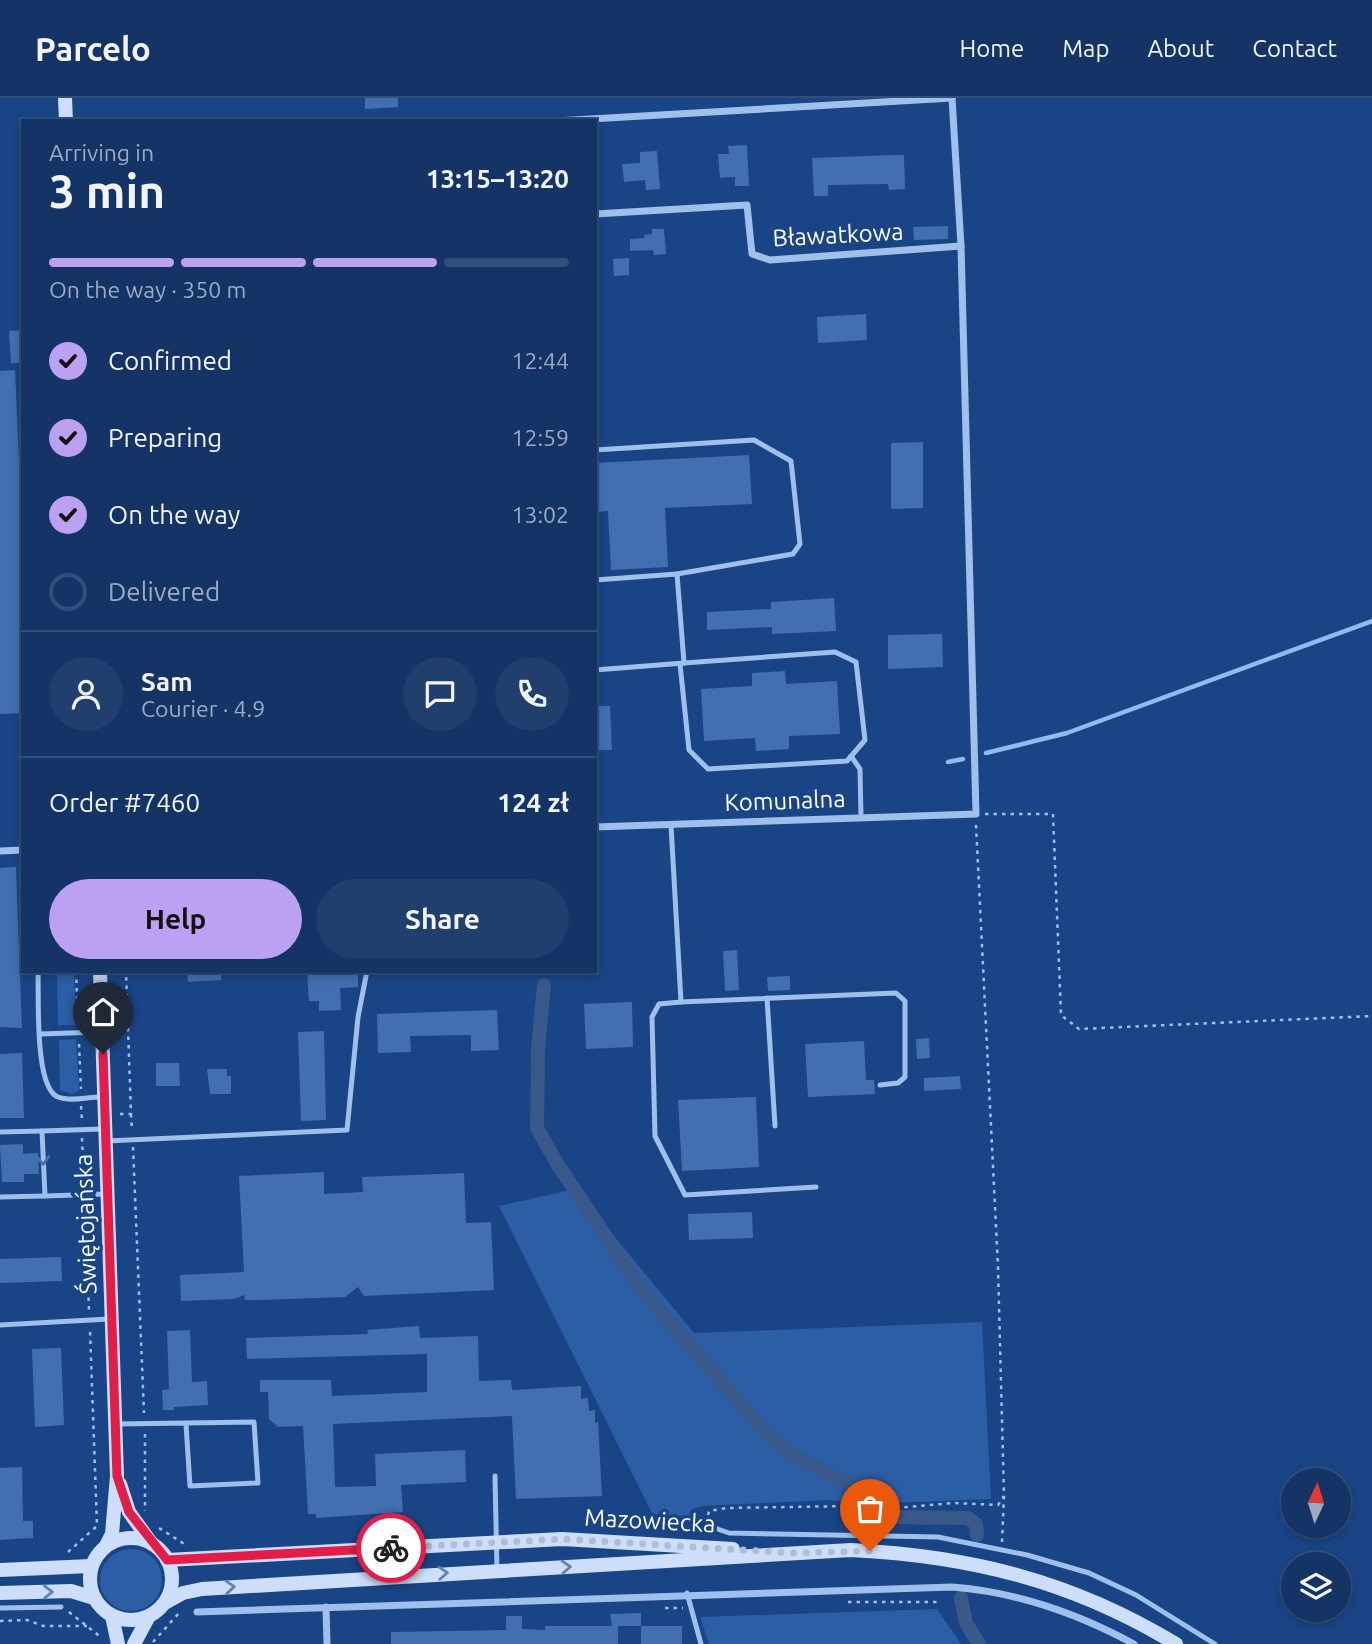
<!DOCTYPE html>
<html lang="en">
<head>
<meta charset="utf-8">
<style>
	:root { --surface:#133464; --page:#203f6d; --text:#f1f3f6; --muted:#9daabf; --line:#324f78; --accent:#bca0f2 }
	body { margin:0; font-family:Ubuntu,sans-serif; background:var(--page); color:var(--text); height:100vh; display:flex; flex-direction:column; font-size:26px; white-space:nowrap }
	* { box-sizing:border-box; margin:0 }
	p { font-size:23px; color:var(--muted) }
	.icon { flex:none; width:38px; height:38px; fill:none; stroke:currentColor; stroke-width:2; stroke-linecap:round; stroke-linejoin:round }
	.map { position:relative; flex:1; overflow:hidden }
	.drawer { position:absolute; left:21px; top:21px; width:576px; height:854px; display:flex; flex-direction:column; background:var(--surface); border-radius:0px; box-shadow:0 4px 10px #0003,0 0 0 2px var(--line) }
	.drawer>* { flex:none }
	.needle { width:46px; rotate:4deg }
	.tools { position:absolute; left:1281px; top:1370px; display:grid; gap:14px }
	.tools a { display:grid; place-items:center; width:70px; height:70px; border-radius:50%; background:var(--surface); box-shadow:0 4px 10px #0003,0 0 0 2px var(--line); font-size:35px }
	.pin { position:absolute; display:grid; place-items:center; width:60px; height:60px; color:#fff; margin:-72px -30px; border-radius:50% 50% 50% 0; rotate:-45deg; box-shadow:0 0 7px #0007 }
	.pin .icon { rotate:45deg }
	.courier { position:absolute; display:grid; place-items:center; width:70px; height:70px; margin:-35px; border:5px solid #e11d48; border-radius:50%; background:#fff; color:#222; box-shadow:0 2px 9px #0007 }
	.headline em { font-style:normal; font-weight:700 }
	.headline div { display:flex; flex-direction:column-reverse }
	.headline { display:flex; align-items:center; justify-content:space-between; height:119px; padding:0 28px }
	h1 { font-size:46px; font-weight:700; line-height:52px }
	.bar { display:grid; grid-template-columns:repeat(4,1fr); gap:10px 7px; align-content:center; height:84px; padding:0 28px }
	.bar i { height:9px; border-radius:5px; background:var(--line) }
	.bar .on { background:var(--accent) }
	.bar p { grid-column:span 4 }
	.line { display:flex; align-items:center; gap:18px; padding:0 28px; border-top:2px solid var(--line) }
	.line div { flex:1 }
	.round { display:grid; place-items:center; flex:none; width:74px; height:74px; border-radius:37px; background:var(--page) }
	ol { padding:0 28px; list-style:none }
	li { display:flex; align-items:center; gap:21px; height:77px }
	li p { margin-inline-start:auto }
	li .icon { padding:7px; border-radius:50%; background:var(--accent); color:#111; stroke-width:4 }
	li:last-child { color:var(--muted) }
	li i { width:38px; height:38px; border:4px solid var(--line); border-radius:50% }
	.button { display:flex; gap:14px; margin-top:auto; padding:14px 28px }
	.button a { flex:1; height:80px; border-radius:42px; background:var(--accent); color:#111; font-size:28px; font-weight:700; line-height:80px; text-align:center }
	.button a+a { background:var(--page); color:var(--text) }
	header { display:flex; align-items:center; gap:42px; box-sizing:border-box; height:98px; padding:0 35px; background:var(--surface); border-bottom:2px solid var(--line) }
	header strong { font-size:33px }
	nav { display:flex; gap:38px; margin-inline-start:auto; font-size:24px }
	.map>svg:first-child { display:block }
</style>
</head>
<body>
<header>
<strong>Parcelo</strong>
<nav><a>Home</a><a>Map</a><a>About</a><a>Contact</a></nav>
</header>
<div class="map">
<svg width="1372" height="1546" viewBox="0 0 1372 1546">
	<rect width="100%" height="100%" fill="#194586"/>
	<g fill="#2c5ea5">
		<polygon points="57,873 74,873 76,927 58,927"/>
		<polygon points="76,941 79,993 72,996 60,992 59,942"/>
		<polygon points="575,1091 694,1235 982,1224 991,1401 890,1405 877,1396 864,1406 827,1402 703,1408 692,1411 694,1418 653,1417 499,1108"/>
		<circle cx="131" cy="1482" r="31"/>
		<polygon points="937,1511 961,1546 709,1546 700,1519"/>
	</g>
	<g fill="none" stroke-linecap="round" stroke-linejoin="round">
		<g stroke="#92baef" stroke-width="4.5">
			<polyline points="986,655 1067,635 1372,523"/>
			<polyline points="948,664 963,661"/>
		</g>
		<g stroke="#385989" stroke-width="14">
			<polyline points="544,887 538,951 537,1030 558,1067 644,1195 767,1336 794,1358 859,1391 888,1419 968,1420 976,1426 977,1437"/>
			<polyline points="961,1500 966,1525 979,1546"/>
		</g>
	</g>
	<g fill="#416fb0">
		<polygon points="365,0 398,0 398,9 365,11"/>
		<polygon points="747,47 749,88 735,88 735,79 720,80 718,56 729,56 728,48"/>
		<polygon points="657,53 660,91 646,92 645,82 624,84 622,66 640,65 640,54"/>
		<polygon points="893,57 904,57 905,91 889,92 888,86 828,87 828,98 814,98 812,60"/>
		<polygon points="948,128 948,141 914,142 913,129"/>
		<polygon points="652,131 664,131 666,156 654,157 653,152 630,153 630,141 645,140 644,137 652,136"/>
		<polygon points="629,160 629,177 614,178 613,161"/>
		<polygon points="866,216 867,242 818,245 817,219"/>
		<polygon points="22,232 23,265 11,265 9,233"/>
		<polygon points="15,272 23,456 23,615 0,616 0,273"/>
		<polygon points="923,344 923,410 891,411 891,345"/>
		<polygon points="749,357 752,406 665,410 668,469 611,472 608,413 595,414 595,365"/>
		<polygon points="834,500 836,533 772,536 772,529 707,532 707,514 771,511 771,504"/>
		<polygon points="942,536 943,569 888,571 888,537"/>
		<polygon points="785,573 786,586 837,583 840,636 789,638 789,651 756,653 755,640 704,643 701,591 752,588 752,575"/>
		<polygon points="595,608 610,608 612,652 596,652"/>
		<polygon points="16,769 18,826 22,930 0,929 0,770"/>
		<polygon points="737,852 739,892 725,893 723,853"/>
		<polygon points="187,873 221,873 221,882 188,884"/>
		<polygon points="307,873 358,873 358,889 340,890 341,912 319,913 319,903 309,903"/>
		<polygon points="790,878 790,892 768,893 767,879"/>
		<polygon points="632,904 633,949 586,951 584,906"/>
		<polygon points="497,912 499,952 471,953 471,937 410,938 411,954 378,955 377,916"/>
		<polygon points="324,933 326,1022 301,1023 298,934"/>
		<polygon points="929,940 930,960 917,961 916,941"/>
		<polygon points="864,943 866,982 874,982 875,996 808,999 805,946"/>
		<polygon points="22,955 24,1020 0,1020 0,956"/>
		<polygon points="156,965 179,965 180,988 156,988"/>
		<polygon points="207,971 227,971 227,978 231,978 231,996 210,996"/>
		<polygon points="960,978 961,991 924,993 924,980"/>
		<polygon points="756,999 759,1069 682,1073 678,1002"/>
		<polygon points="23,1046 23,1056 38,1055 39,1076 24,1076 24,1084 2,1084 0,1047"/>
		<polygon points="324,1074 324,1096 363,1094 362,1079 464,1075 466,1125 491,1124 494,1192 364,1198 358,1189 345,1199 258,1202 245,1202 244,1197 234,1201 181,1203 180,1177 244,1174 239,1078"/>
		<polygon points="752,1114 753,1140 689,1142 688,1116"/>
		<polygon points="61,1159 62,1183 0,1185 0,1161"/>
		<polygon points="419,1228 420,1240 478,1238 479,1283 511,1282 512,1292 581,1288 581,1301 588,1300 589,1313 595,1312 595,1325 598,1324 602,1398 516,1401 512,1318 333,1326 335,1389 376,1388 375,1356 465,1352 466,1384 401,1387 403,1414 316,1420 316,1416 308,1416 303,1328 278,1329 269,1321 268,1294 260,1294 260,1282 331,1282 332,1298 427,1294 427,1256 247,1261 246,1240 368,1236 367,1232"/>
		<polygon points="190,1232 192,1284 207,1283 208,1307 174,1309 174,1312 163,1312 162,1292 169,1291 167,1233"/>
		<polygon points="61,1250 64,1327 35,1329 32,1251"/>
		<polygon points="22,1369 23,1423 33,1423 33,1440 0,1442 0,1370"/>
		<polygon points="641,1515 641,1528 618,1528 618,1546 391,1546 391,1534 506,1532 506,1518 522,1518 522,1531 545,1532 545,1528 612,1528 610,1516"/>
		<rect x="641" y="1528" width="41" height="18"/>
	</g>
	<g fill="none" stroke-linecap="round" stroke-linejoin="round">
		<g stroke="#a0c0ec" stroke-width="2.5" stroke-dasharray="3.5 5" stroke-linecap="butt">
			<polyline points="985,716 1053,716 1061,917 1079,931 1372,918"/>
			<polyline points="976,727 998,1169 1004,1398 1002,1444"/>
			<polyline points="76,873 78,925"/>
			<polyline points="79,946 81,991"/>
			<polyline points="81,1008 82,1023"/>
			<polyline points="120,1016 131,1016 126,873"/>
			<polyline points="131,1016 132,1032"/>
			<polyline points="82,1040 84,1086"/>
			<polyline points="133,1049 144,1315"/>
			<polyline points="85,1106 89,1212"/>
			<polyline points="145,1336 145,1413"/>
			<polyline points="881,1402 895,1410 954,1405 998,1407 1004,1398"/>
			<polyline points="708,1417 709,1413 727,1410 851,1408 870,1412"/>
			<polyline points="623,1429 693,1426"/>
			<polyline points="159,1430 186,1447"/>
			<polyline points="862,1430 870,1412 883,1400"/>
			<polyline points="68,1454 97,1428 90,1232"/>
			<polyline points="848,1504 939,1504"/>
			<polyline points="665,1510 683,1510"/>
			<polyline points="69,1514 102,1540"/>
			<polyline points="0,1523 27,1522 43,1528 87,1528"/>
			<polyline points="153,1544 179,1515"/>
		</g>
		<g stroke="#a0c0ec" stroke-width="5">
			<polyline points="595,352 754,342 791,363 800,446 793,456 677,476"/>
			<polyline points="595,482 677,476 684,565 595,572"/>
			<polyline points="680,566 689,652 708,671 847,663 865,642 856,564 835,554 684,565"/>
			<polyline points="851,658 860,671 861,720"/>
			<polyline points="671,727 681,904 896,895 905,903 905,979 898,985 880,987"/>
			<path d="M38,873C39,897 34,990 58,999C70,1004 88,999 101,999"/>
			<polyline points="767,900 775,1028"/>
			<polyline points="681,904 659,906 652,919 655,1038 685,1097 816,1089"/>
			<polyline points="40,936 100,934"/>
			<polyline points="102,1031 42,1033 45,1098 105,1096"/>
			<polyline points="0,1034 42,1033"/>
			<polyline points="106,1043 347,1032 358,919 367,873"/>
			<polyline points="0,1099 45,1098"/>
			<polyline points="0,1227 109,1221"/>
			<polyline points="116,1326 254,1324 258,1385 190,1388 186,1326"/>
			<polyline points="495,1378 497,1473"/>
			<polyline points="703,1426 729,1435 938,1439 1027,1457 1089,1475 1136,1497 1215,1546"/>
			<polyline points="687,1495 701,1546"/>
			<polyline points="0,1510 61,1509"/>
		</g>
		<g stroke="#a0c0ec" stroke-width="7">
			<polyline points="556,23 952,0"/>
			<polyline points="595,116 747,107 752,156 770,162 961,148"/>
			<polyline points="595,729 976,716 961,148 952,0"/>
			<polyline points="0,753 23,752"/>
			<polyline points="326,1509 327,1546"/>
			<path d="M197,1514L952,1489C1017,1494 1077,1515 1134,1546"/>
		</g>
		<g stroke="#ccdef9" stroke-width="14">
			<polyline points="65,0 66,23"/>
			<polyline points="100,873 117,1378 112,1436 106,1448"/>
			<polyline points="120,1386 129,1414 152,1446"/>
			<circle cx="131" cy="1481" r="41"/>
			<polyline points="167,1462 562,1441 733,1451"/>
			<polyline points="0,1472 91,1468"/>
			<polyline points="0,1495 71,1493 94,1500"/>
			<path d="M165,1505L183,1495L202,1491L851,1452C971,1458 1072,1483 1176,1546"/>
			<polyline points="112,1518 118,1546"/>
			<polyline points="134,1546 149,1518"/>
		</g>
	</g>
	<defs><path id="oneway-chevron" d="M-2-3.5L2.5 0L-2 3.5" fill="none" stroke-width="1.6" stroke-linecap="round" stroke-linejoin="round" transform="scale(1.75)"/></defs>
	<use stroke="#4870aa" href="#oneway-chevron" transform="translate(43 1062) rotate(87)"/>
	<g stroke="#6182b4">
		<use href="#oneway-chevron" transform="translate(566 1469) rotate(-3)"/>
		<use href="#oneway-chevron" transform="translate(443 1475) rotate(-3)"/>
		<use href="#oneway-chevron" transform="translate(230 1489) rotate(-4)"/>
		<use href="#oneway-chevron" transform="translate(48 1494) rotate(-1)"/>
	</g>
	<g fill="none" stroke-linecap="round" stroke-linejoin="round">
		<polyline stroke="#aebed5" stroke-width="7" stroke-dasharray="0 12.6" points="391,1450 562,1441 794,1455 870,1453"/>
		<polyline stroke="#e11d48" stroke-width="9" points="103,956 117,1378 129,1414 167,1462 391,1450"/>
	</g>
	<g text-anchor="middle" stroke-width="7" stroke-linejoin="round" paint-order="stroke">
		<g font-size="24" fill="#fff" stroke="#194586">
			<text transform="translate(838 137) rotate(-3)" y="8">Bławatkowa</text>
			<text transform="translate(785 703) rotate(-2)" y="8">Komunalna</text>
			<text transform="translate(86 1126) rotate(-92)" y="8">Świętojańska</text>
			<text transform="translate(650 1423) rotate(3)" y="8">Mazowiecka</text>
		</g>
	</g>
</svg>
<div class="tools">
<a><svg class="needle" viewBox="-14 -14 28 28"><path d="M0-13l5 13h-10z" fill="#e53935"/><path d="M0 13l5-13h-10z" fill="#9daabf"/></svg></a>
<a><svg class="icon" aria-label="layers" viewBox="0 0 24 24"><path d="M12 4l9 5-9 5-9-5zM3 14l9 5 9-5"/></svg></a>
</div>
<div class="pin" style="left:870px;top:1453px;background:#ea580c"><svg class="icon" aria-label="bag" viewBox="0 0 24 24"><path d="M5 8h14l-1 12H6zM9 8a3 3 0 0 1 6 0"/></svg></div>
<div class="pin" style="left:103px;top:956px;background:#1f2937"><svg class="icon" aria-label="home" viewBox="0 0 24 24"><path d="M3 11l9-7 9 7M6 9v11h12V9"/></svg></div>
<div class="courier" style="left:391px;top:1450px"><svg class="icon" aria-label="bike" viewBox="0 0 24 24"><circle cx="6" cy="16" r="4"/><circle cx="18" cy="16" r="4"/><path d="M6 16l4-8h5l3 8M10 8l3 8H6M13 5h3"/></svg></div>
<section class="drawer">
<div class="headline"><div><h1>3 min</h1><p>Arriving in</p></div><em>13:15–13:20</em></div>
<div class="bar"><i class="on"></i><i class="on"></i><i class="on"></i><i></i><p>On the way · 350 m</p></div>
<ol>
<li><svg class="icon" aria-label="check" viewBox="0 0 24 24"><path d="M5 12l5 5 9-10"/></svg>Confirmed<p>12:44</p></li>
<li><svg class="icon" aria-label="check" viewBox="0 0 24 24"><path d="M5 12l5 5 9-10"/></svg>Preparing<p>12:59</p></li>
<li><svg class="icon" aria-label="check" viewBox="0 0 24 24"><path d="M5 12l5 5 9-10"/></svg>On the way<p>13:02</p></li>
<li><i></i>Delivered</li>
</ol>
<div class="line" style="height:126px"><a class="round"><svg class="icon" aria-label="person" viewBox="0 0 24 24"><circle cx="12" cy="8" r="4"/><path d="M4 21q1-7 8-7t8 7"/></svg></a><div><b>Sam</b><p>Courier · 4.9</p></div><a class="round"><svg class="icon" aria-label="chat" viewBox="0 0 24 24"><path d="M4 5h16v11H9l-5 4z"/></svg></a><a class="round"><svg class="icon" aria-label="phone" viewBox="0 0 24 24"><path d="M5 4h4l2 5-3 2q2 4 5 5l2-3 5 2v4C11 20 4 13 5 4z"/></svg></a></div>
<div class="line" style="height:91px"><div>Order #7460</div><b>124 zł</b></div>
<div class="button"><a>Help</a><a>Share</a></div>
</section>
</div>
</body>
</html>
